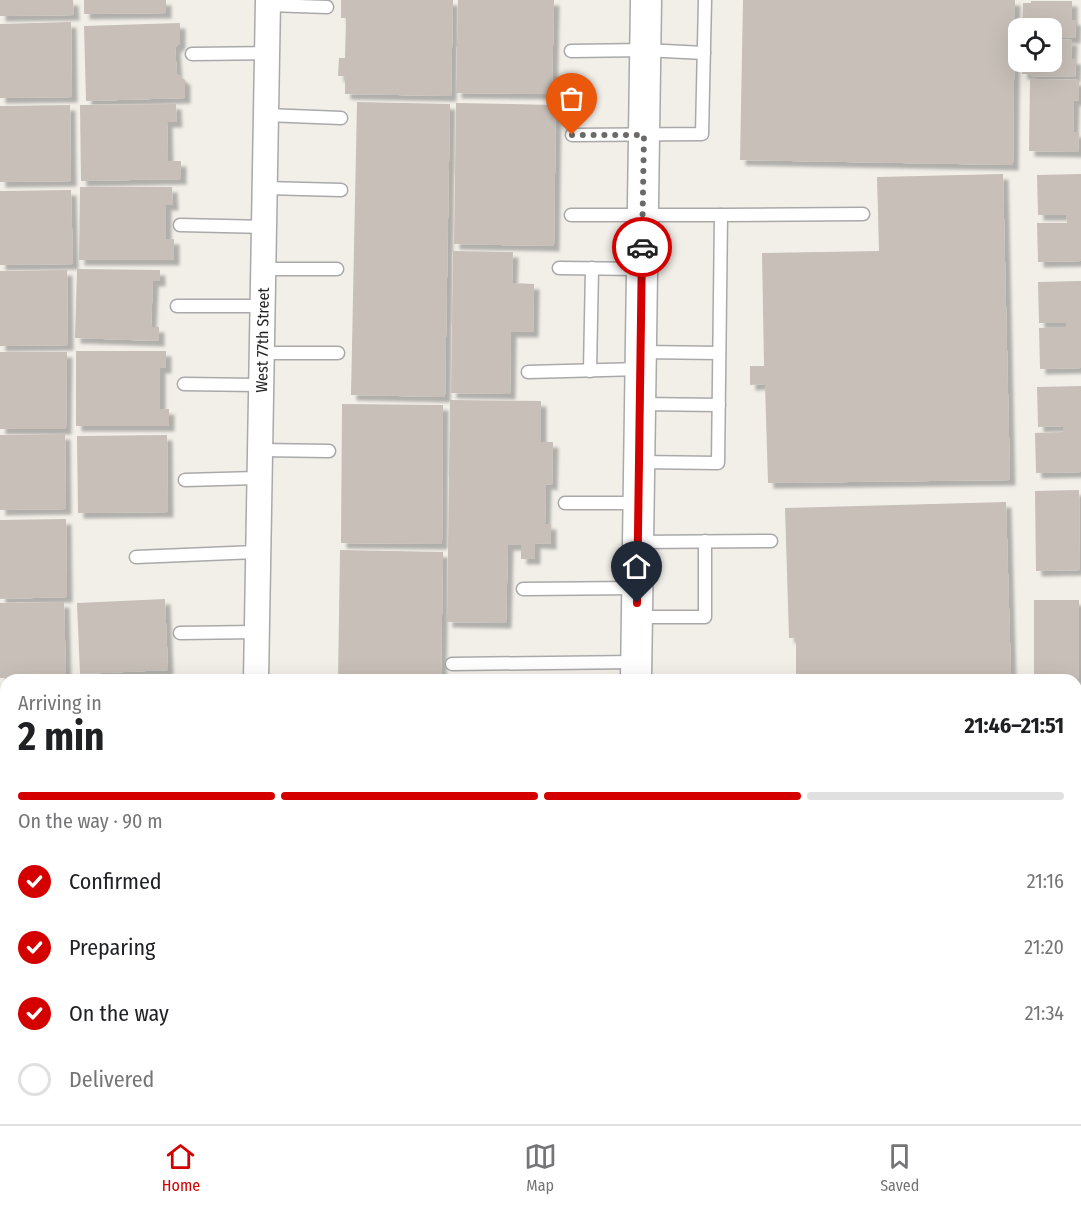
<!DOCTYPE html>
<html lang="en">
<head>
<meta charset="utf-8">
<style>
	:root { --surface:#fff; --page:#f6f6f6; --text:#202124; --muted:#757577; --line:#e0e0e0; --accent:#d40000 }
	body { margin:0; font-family:"Fira Sans Condensed",sans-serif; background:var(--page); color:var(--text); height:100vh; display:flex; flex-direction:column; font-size:22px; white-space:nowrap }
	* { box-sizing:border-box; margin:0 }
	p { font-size:20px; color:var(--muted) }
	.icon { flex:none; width:33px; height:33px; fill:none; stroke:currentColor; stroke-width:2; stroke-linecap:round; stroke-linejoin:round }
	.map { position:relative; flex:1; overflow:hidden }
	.sheet { position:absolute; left:0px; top:674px; width:1082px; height:452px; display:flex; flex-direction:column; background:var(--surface); border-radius:18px 18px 0 0; box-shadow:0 6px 24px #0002 }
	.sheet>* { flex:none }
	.tools { position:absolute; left:1008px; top:18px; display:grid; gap:12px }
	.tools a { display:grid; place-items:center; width:54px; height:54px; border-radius:12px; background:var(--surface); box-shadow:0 6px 24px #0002; font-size:30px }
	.pin { position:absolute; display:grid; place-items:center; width:51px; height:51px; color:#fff; margin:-62px -26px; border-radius:50% 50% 50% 0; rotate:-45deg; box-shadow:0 0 6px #0007 }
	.pin .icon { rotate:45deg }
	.courier { position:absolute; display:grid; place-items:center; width:60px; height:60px; margin:-30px; border:4px solid #d40000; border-radius:50%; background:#fff; color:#222; box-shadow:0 2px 8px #0007 }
	.headline em { font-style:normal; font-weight:700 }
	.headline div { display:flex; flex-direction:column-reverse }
	.headline { display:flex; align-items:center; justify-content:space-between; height:102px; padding:0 18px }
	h1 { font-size:39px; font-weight:700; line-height:45px }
	.bar { display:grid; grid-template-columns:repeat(4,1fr); gap:9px 6px; align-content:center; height:72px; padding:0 18px }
	.bar i { height:8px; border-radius:4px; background:var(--line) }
	.bar .current { background:var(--accent) }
	.bar p { grid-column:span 4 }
	ol { padding:0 18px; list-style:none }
	li { display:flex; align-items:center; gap:18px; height:66px }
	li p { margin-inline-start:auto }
	li .icon { padding:6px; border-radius:50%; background:var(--accent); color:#fff; stroke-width:4 }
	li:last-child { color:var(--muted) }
	li i { width:33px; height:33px; border:3px solid var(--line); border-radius:50% }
	.dock { display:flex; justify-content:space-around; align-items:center; height:84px; border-top:2px solid var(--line); background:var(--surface); font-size:16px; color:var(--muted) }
	.dock a { display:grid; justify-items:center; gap:3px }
	.dock .current { color:var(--accent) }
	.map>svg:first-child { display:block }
</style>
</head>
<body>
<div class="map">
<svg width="1081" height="1124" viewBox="0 0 1081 1124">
	<defs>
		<pattern id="park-tufts" width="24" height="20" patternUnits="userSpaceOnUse" patternTransform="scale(1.5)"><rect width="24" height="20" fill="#c8facc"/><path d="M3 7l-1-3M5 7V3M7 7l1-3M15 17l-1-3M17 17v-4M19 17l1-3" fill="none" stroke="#acd6af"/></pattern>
		<filter id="shadow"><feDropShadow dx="5.5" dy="5.5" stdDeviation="1.5" flood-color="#0004"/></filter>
	</defs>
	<rect width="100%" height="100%" fill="#f2efe9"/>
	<polygon fill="url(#park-tufts)" points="1081,959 1081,1124 672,1124 672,1119 1076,1119 1076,960"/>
	<g fill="#c7bfb8" filter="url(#shadow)">
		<polygon points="0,0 73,0 74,15 0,16"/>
		<polygon points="84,0 166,0 166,13 84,14"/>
		<polygon points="341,0 453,0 451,96 345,94 345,76 338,76 339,58 345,58 346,18 341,18"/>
		<polygon points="458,0 554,0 552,94 456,93"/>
		<polygon points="743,0 1015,0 1013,165 740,160"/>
		<polygon points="1031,1 1072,1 1072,20 1076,20 1075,38 1052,38 1052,28 1022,28 1023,3 1031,3"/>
		<polygon points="71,22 72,97 0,98 0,24"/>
		<polygon points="180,23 180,43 175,48 177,74 185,80 185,98 86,101 84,26"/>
		<polygon points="1052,39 1072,40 1071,59 1076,59 1075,77 1030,76 1030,74 1022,74 1022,62 1052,62"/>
		<polygon points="1030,79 1079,80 1079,101 1074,100 1073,132 1079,132 1078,152 1029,151"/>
		<polygon points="357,102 450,104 445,397 351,395"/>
		<polygon points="456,103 556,105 554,246 454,244"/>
		<polygon points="176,104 177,122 167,122 168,161 181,161 181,179 81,181 80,105"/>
		<polygon points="70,105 71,181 0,182 0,106"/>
		<polygon points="1003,174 1010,480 768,483 765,384 750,385 750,366 764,366 762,253 879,251 877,177"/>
		<polygon points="1081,174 1081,261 1038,262 1037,223 1067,223 1066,215 1038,215 1037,175"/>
		<polygon points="80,187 172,187 173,205 166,205 166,239 174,239 174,260 79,260"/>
		<polygon points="71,190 73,264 0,265 0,191"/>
		<polygon points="453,251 513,252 512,283 534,284 533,332 511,332 510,394 451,393"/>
		<polygon points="77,269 160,270 160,281 153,281 151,327 159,327 159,341 75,338"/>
		<polygon points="67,270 68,345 0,346 0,271"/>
		<polygon points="1081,281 1081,368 1040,369 1039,328 1066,328 1066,323 1039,323 1038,282"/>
		<polygon points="76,351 166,351 166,368 160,368 160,409 169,409 169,426 76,426"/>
		<polygon points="0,352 67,352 66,429 0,429"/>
		<polygon points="1081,386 1081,472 1036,473 1035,433 1063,432 1063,426 1038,427 1037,387"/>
		<polygon points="450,400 541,401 541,442 553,442 552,485 546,484 545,524 551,524 551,544 535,543 535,559 521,559 521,545 508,545 506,623 447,622"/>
		<polygon points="342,404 443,405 442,544 341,543"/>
		<polygon points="65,434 66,509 0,510 0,435"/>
		<polygon points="167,435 168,512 78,513 77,436"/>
		<polygon points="1079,490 1080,570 1036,571 1035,491"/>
		<polygon points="1006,502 1011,677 904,680 796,680 796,638 789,638 785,508"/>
		<polygon points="66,519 67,597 0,599 0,520"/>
		<polygon points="340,550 443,552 441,680 338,680"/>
		<polygon points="165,599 168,670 80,674 77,603"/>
		<rect x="1034" y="600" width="45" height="79"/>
		<polygon points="64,602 66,677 0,678 0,603"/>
		<rect x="0" y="769" width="6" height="128"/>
		<rect x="1076" y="805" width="5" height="57"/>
		<rect x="0" y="1001" width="6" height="76"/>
		<rect x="66" y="1119" width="43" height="5"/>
		<rect x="201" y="1119" width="45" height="5"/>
		<rect x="278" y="1119" width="91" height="5"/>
		<rect x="381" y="1119" width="79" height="5"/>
		<polygon points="478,1119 565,1119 565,1124 479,1124"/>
		<rect x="761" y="1119" width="184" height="5"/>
	</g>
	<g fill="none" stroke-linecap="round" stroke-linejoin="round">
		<defs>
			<g id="service">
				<polyline points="268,5 327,7"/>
				<polyline points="571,51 645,50 704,53"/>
				<polyline points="192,54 267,53"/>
				<polyline points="266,115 341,118"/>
				<polyline points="572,135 702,134 705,0"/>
				<polyline points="265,188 341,190"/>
				<polyline points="571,215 721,215 718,463 639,462"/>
				<polyline points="721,215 863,214"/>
				<polyline points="180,225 264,227"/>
				<polyline points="559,268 641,269"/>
				<polyline points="263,269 337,269"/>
				<polyline points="177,306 263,306"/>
				<polyline points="641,352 719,353"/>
				<polyline points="262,353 338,353"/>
				<polyline points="590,371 592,268"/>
				<polyline points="528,372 641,369"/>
				<polyline points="184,384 261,385"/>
				<polyline points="640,404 719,405"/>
				<polyline points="260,450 329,451"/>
				<polyline points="185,480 259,478"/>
				<polyline points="565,503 638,503"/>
				<polyline points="638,542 771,541"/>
				<polyline points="136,557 258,552"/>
				<polyline points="523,589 636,588"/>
				<polyline points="637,617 705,617 705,541"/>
				<polyline points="180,633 257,632"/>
				<polyline points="452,664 635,662"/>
				<polyline points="0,717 6,717"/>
				<polyline points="127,1124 127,1119"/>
				<polyline points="182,1124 182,1119"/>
				<polyline points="703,1124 704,1119"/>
				<polyline points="993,1124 993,1119"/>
			</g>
			<polyline id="minor" points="256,680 268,0"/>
			<g id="tertiary">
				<polyline points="636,680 646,0"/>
				<polyline points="1076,927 1081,926"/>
				<polyline points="0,951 6,951"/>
				<polyline points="630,1124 630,1119"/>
			</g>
		</defs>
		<use href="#service" stroke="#a9a9a9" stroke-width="15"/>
		<use href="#minor" stroke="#a9a9a9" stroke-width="27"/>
		<use href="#tertiary" stroke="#a9a9a9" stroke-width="33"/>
		<use href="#service" stroke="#fff" stroke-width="12"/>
		<use href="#minor" stroke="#fff" stroke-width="24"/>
		<use href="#tertiary" stroke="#fff" stroke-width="30"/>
	</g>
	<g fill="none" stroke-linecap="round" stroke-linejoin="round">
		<polyline stroke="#6b6a68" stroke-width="6" stroke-dasharray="0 10.8" points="572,135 644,135 642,247"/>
		<polyline stroke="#d40000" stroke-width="8" points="637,603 642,247"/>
	</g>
	<g text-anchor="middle" stroke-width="4.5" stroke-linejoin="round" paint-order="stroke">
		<g font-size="16" fill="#222" stroke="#fff">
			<text transform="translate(262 340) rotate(-89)" y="6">West 77th Street</text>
		</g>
	</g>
</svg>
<div class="tools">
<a><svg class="icon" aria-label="locate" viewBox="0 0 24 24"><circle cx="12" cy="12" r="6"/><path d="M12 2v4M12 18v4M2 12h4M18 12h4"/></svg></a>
</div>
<div class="pin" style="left:572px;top:135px;background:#ea580c"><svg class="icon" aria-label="bag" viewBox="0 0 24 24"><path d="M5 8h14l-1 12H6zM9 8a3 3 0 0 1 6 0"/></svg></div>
<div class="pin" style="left:637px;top:603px;background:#1f2937"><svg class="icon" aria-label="home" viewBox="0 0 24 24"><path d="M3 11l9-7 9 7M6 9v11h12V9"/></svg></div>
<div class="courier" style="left:642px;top:247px"><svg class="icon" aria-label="car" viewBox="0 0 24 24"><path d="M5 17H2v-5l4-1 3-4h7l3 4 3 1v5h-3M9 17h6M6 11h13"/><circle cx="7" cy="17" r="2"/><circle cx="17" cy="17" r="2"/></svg></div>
<section class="sheet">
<div class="headline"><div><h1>2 min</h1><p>Arriving in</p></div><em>21:46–21:51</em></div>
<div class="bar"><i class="current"></i><i class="current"></i><i class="current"></i><i></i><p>On the way · 90 m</p></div>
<ol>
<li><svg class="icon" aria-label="check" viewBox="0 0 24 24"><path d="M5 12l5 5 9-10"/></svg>Confirmed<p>21:16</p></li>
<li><svg class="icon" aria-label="check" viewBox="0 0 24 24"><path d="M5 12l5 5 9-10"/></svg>Preparing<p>21:20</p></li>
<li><svg class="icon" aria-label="check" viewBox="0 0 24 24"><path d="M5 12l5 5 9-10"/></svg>On the way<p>21:34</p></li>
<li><i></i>Delivered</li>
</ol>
</section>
</div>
<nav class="dock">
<a class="current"><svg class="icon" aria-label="home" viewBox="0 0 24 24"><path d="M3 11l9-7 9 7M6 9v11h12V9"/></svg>Home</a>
<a><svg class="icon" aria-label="map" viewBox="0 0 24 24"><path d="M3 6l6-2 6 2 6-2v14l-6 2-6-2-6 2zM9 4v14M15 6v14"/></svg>Map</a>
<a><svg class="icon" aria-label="saved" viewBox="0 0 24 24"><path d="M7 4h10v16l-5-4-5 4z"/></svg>Saved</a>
</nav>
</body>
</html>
